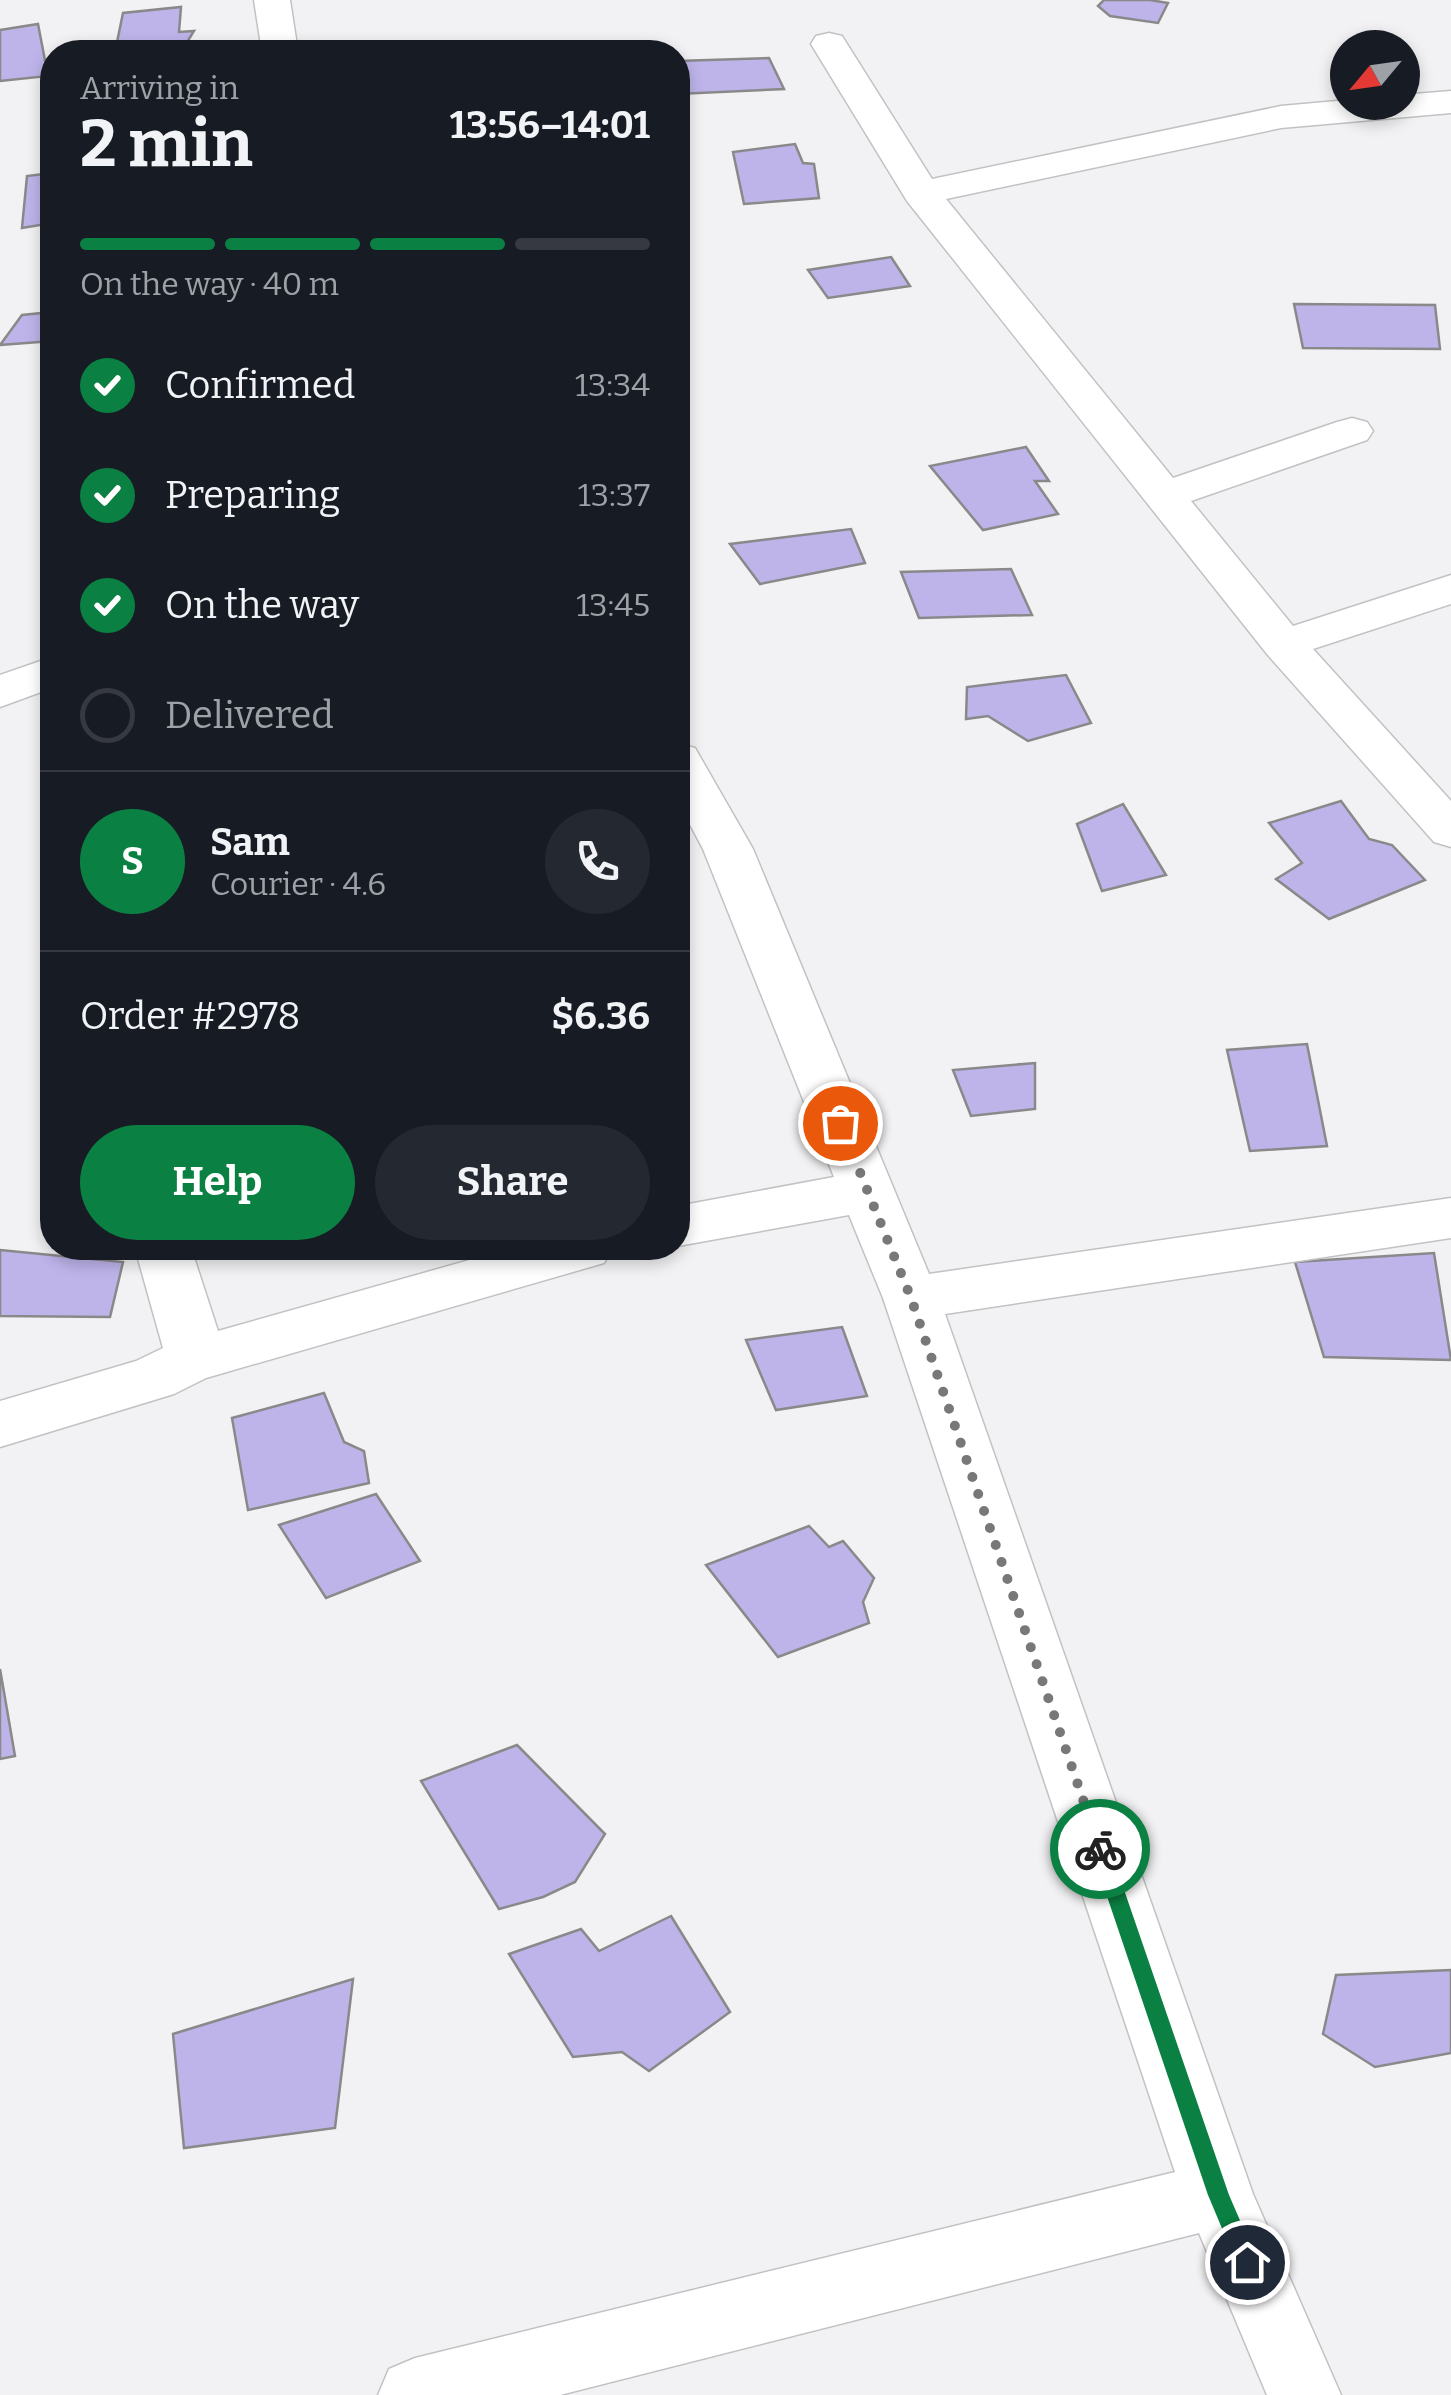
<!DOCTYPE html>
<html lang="en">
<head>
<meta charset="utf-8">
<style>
	:root { --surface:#171b24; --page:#242831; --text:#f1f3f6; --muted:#9ea1a6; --line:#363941; --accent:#0b8043 }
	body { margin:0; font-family:Bitter,serif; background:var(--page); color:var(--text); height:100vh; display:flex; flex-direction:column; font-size:38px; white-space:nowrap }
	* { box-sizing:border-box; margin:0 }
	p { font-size:32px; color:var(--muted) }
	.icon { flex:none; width:55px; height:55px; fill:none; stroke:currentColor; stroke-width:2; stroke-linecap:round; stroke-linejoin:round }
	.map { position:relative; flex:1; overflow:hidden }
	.drawer { position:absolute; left:40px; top:40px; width:650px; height:1220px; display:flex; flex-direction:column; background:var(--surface); border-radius:40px; box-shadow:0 5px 15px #0003 }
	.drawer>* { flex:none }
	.needle { width:65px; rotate:241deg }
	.tools { position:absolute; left:1330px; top:30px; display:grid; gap:20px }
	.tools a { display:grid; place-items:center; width:90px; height:90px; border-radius:50%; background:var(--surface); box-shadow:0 5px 15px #0003; font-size:50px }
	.pin { position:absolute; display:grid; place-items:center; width:85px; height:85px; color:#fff; margin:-42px; border:5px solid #fff; border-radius:50%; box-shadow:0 2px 10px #0007 }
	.courier { position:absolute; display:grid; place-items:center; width:100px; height:100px; margin:-50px; border:8px solid #0b8043; border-radius:50%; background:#fff; color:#222; box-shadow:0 2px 12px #0007 }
	.overview em { font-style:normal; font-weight:700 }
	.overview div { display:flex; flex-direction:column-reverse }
	.overview { display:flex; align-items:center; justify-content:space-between; height:170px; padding:0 40px }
	h1 { font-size:65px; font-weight:700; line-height:75px }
	.bar { display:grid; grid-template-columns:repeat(4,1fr); gap:15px 10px; align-content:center; height:120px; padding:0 40px }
	.bar i { height:12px; border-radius:8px; background:var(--line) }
	.bar .on { background:var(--accent) }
	.bar p { grid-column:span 4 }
	.line { display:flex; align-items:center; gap:25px; padding:0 40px; border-top:2px solid var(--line) }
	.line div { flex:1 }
	.round { display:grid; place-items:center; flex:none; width:105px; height:105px; border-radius:52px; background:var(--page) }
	ol { padding:0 40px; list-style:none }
	li { display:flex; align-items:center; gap:30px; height:110px }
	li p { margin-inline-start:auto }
	li .icon { padding:10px; border-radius:50%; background:var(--accent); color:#fff; stroke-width:4 }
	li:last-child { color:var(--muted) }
	li i { width:55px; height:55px; border:5px solid var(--line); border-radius:50% }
	.primary-button { display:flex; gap:20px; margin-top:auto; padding:20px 40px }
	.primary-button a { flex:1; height:115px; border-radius:60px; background:var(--accent); color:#fff; font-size:40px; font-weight:700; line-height:115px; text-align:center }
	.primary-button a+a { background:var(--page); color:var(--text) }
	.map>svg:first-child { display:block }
</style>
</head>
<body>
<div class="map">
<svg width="1451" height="2395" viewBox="0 0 1451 2395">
	<rect width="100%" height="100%" fill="#f2f2f4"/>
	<g fill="#beb4ea" stroke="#89898a" stroke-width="2.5">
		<polygon points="1104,0 1150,0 1168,3 1158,23 1110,16 1098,6"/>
		<polygon points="181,7 179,32 194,31 181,52 115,52 123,13"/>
		<polygon points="38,24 48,76 0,81 0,30"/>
		<polygon points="769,58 784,89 678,94 678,61"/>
		<polygon points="795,144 803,163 814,164 819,198 744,204 733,152"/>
		<polygon points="52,173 52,223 22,228 27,176"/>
		<polygon points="891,257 910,286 828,298 808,270"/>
		<polygon points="1294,304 1435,305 1440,349 1303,348"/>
		<polygon points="52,312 52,341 0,345 22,315"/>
		<polygon points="1026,447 1049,481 1035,481 1058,514 983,530 930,466"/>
		<polygon points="851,529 865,563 760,584 730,544"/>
		<polygon points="1011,569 1032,615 919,618 901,572"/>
		<polygon points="1066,675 1091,723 1028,741 988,716 966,719 967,687"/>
		<polygon points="1341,801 1369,839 1392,845 1425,880 1329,919 1276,879 1302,863 1269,823"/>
		<polygon points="1123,804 1166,875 1102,891 1077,824"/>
		<polygon points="1307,1044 1327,1146 1250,1151 1227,1050"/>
		<polygon points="1035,1063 1035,1109 971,1116 953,1070"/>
		<polygon points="0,1250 123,1262 110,1317 0,1316"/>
		<polygon points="1434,1253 1451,1360 1324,1357 1295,1262"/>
		<polygon points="842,1327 867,1396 776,1410 746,1340"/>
		<polygon points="324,1393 344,1442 364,1451 369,1483 248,1510 232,1418"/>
		<polygon points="376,1494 420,1561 326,1598 279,1525"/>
		<polygon points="809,1526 829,1547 843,1541 874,1578 863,1602 869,1623 778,1657 706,1565"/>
		<polygon points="0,1669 15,1756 0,1759"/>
		<polygon points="517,1745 605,1834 575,1882 543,1897 499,1909 421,1781"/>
		<polygon points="671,1916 730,2012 649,2071 622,2052 573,2057 509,1954 581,1929 599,1951"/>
		<polygon points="1451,1970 1451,2053 1375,2067 1323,2034 1336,1975"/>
		<polygon points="353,1979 335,2128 184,2148 173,2034"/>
	</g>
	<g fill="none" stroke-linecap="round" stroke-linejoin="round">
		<defs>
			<g id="minor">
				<polygon points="254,0 290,0 298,52 262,52"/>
				<polygon points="829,33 842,36 932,179 1281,106 1348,100 1402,102 1402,95 1451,91 1451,113 1281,128 946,199 1173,478 1337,422 1352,418 1367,422 1373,431 1367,440 1191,501 1293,626 1451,575 1451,604 1313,649 1451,801 1451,847 1434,842 1267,654 907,201 811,44 816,36"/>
				<polygon points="52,657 52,688 0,707 0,675"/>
				<polygon points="678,744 695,748 753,849 929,1274 1451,1198 1451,1238 945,1314 1253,2194 1341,2395 1267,2395 1199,2233 560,2395 378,2395 389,2369 415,2358 1175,2172 883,1298 849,1215 678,1246 678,1206 834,1177 703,849 678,802"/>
				<polygon points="135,1248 191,1248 218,1331 512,1248 612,1248 604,1263 206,1378 174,1394 0,1447 0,1401 136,1361 163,1348"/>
			</g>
		</defs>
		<use href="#minor" stroke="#c2c2c4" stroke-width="3"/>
		<use href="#minor" fill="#fff" fill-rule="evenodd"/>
	</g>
	<polygon fill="#0b8043" points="1100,1841 1110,1849 1229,2195 1258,2262 1255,2269 1247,2272 1239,2269 1208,2195 1091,1849"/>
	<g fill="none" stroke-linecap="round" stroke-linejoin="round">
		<polyline stroke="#787879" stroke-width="10" stroke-dasharray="0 18" points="840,1123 911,1298 1100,1849"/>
	</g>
</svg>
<div class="tools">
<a><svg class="needle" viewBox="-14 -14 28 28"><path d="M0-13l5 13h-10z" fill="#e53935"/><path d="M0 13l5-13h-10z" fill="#9ea1a6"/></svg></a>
</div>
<div class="pin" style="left:840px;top:1123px;background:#ea580c"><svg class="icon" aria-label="bag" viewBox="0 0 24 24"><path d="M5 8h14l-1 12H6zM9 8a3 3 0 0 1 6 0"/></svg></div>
<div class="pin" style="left:1247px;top:2262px;background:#1f2937"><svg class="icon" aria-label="home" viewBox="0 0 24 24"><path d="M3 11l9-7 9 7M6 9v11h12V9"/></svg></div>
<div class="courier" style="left:1100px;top:1849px"><svg class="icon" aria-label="bike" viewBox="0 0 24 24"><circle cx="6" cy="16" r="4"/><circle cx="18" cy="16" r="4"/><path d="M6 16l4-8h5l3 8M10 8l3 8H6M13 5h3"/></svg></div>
<section class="drawer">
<div class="overview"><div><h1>2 min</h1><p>Arriving in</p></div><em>13:56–14:01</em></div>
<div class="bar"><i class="on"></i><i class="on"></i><i class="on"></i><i></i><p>On the way · 40 m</p></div>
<ol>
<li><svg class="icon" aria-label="check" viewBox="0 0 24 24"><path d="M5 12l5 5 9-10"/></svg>Confirmed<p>13:34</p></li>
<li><svg class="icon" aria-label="check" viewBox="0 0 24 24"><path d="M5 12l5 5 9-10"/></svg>Preparing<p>13:37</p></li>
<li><svg class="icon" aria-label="check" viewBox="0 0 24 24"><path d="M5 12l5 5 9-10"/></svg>On the way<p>13:45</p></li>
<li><i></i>Delivered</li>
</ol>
<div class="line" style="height:180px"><b class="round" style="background:var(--accent);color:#fff">S</b><div><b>Sam</b><p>Courier · 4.6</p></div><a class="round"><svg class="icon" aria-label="phone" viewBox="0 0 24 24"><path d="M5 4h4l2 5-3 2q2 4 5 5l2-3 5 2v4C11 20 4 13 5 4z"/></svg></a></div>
<div class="line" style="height:130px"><div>Order #2978</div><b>$6.36</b></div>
<div class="primary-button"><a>Help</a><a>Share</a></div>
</section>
</div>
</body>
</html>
